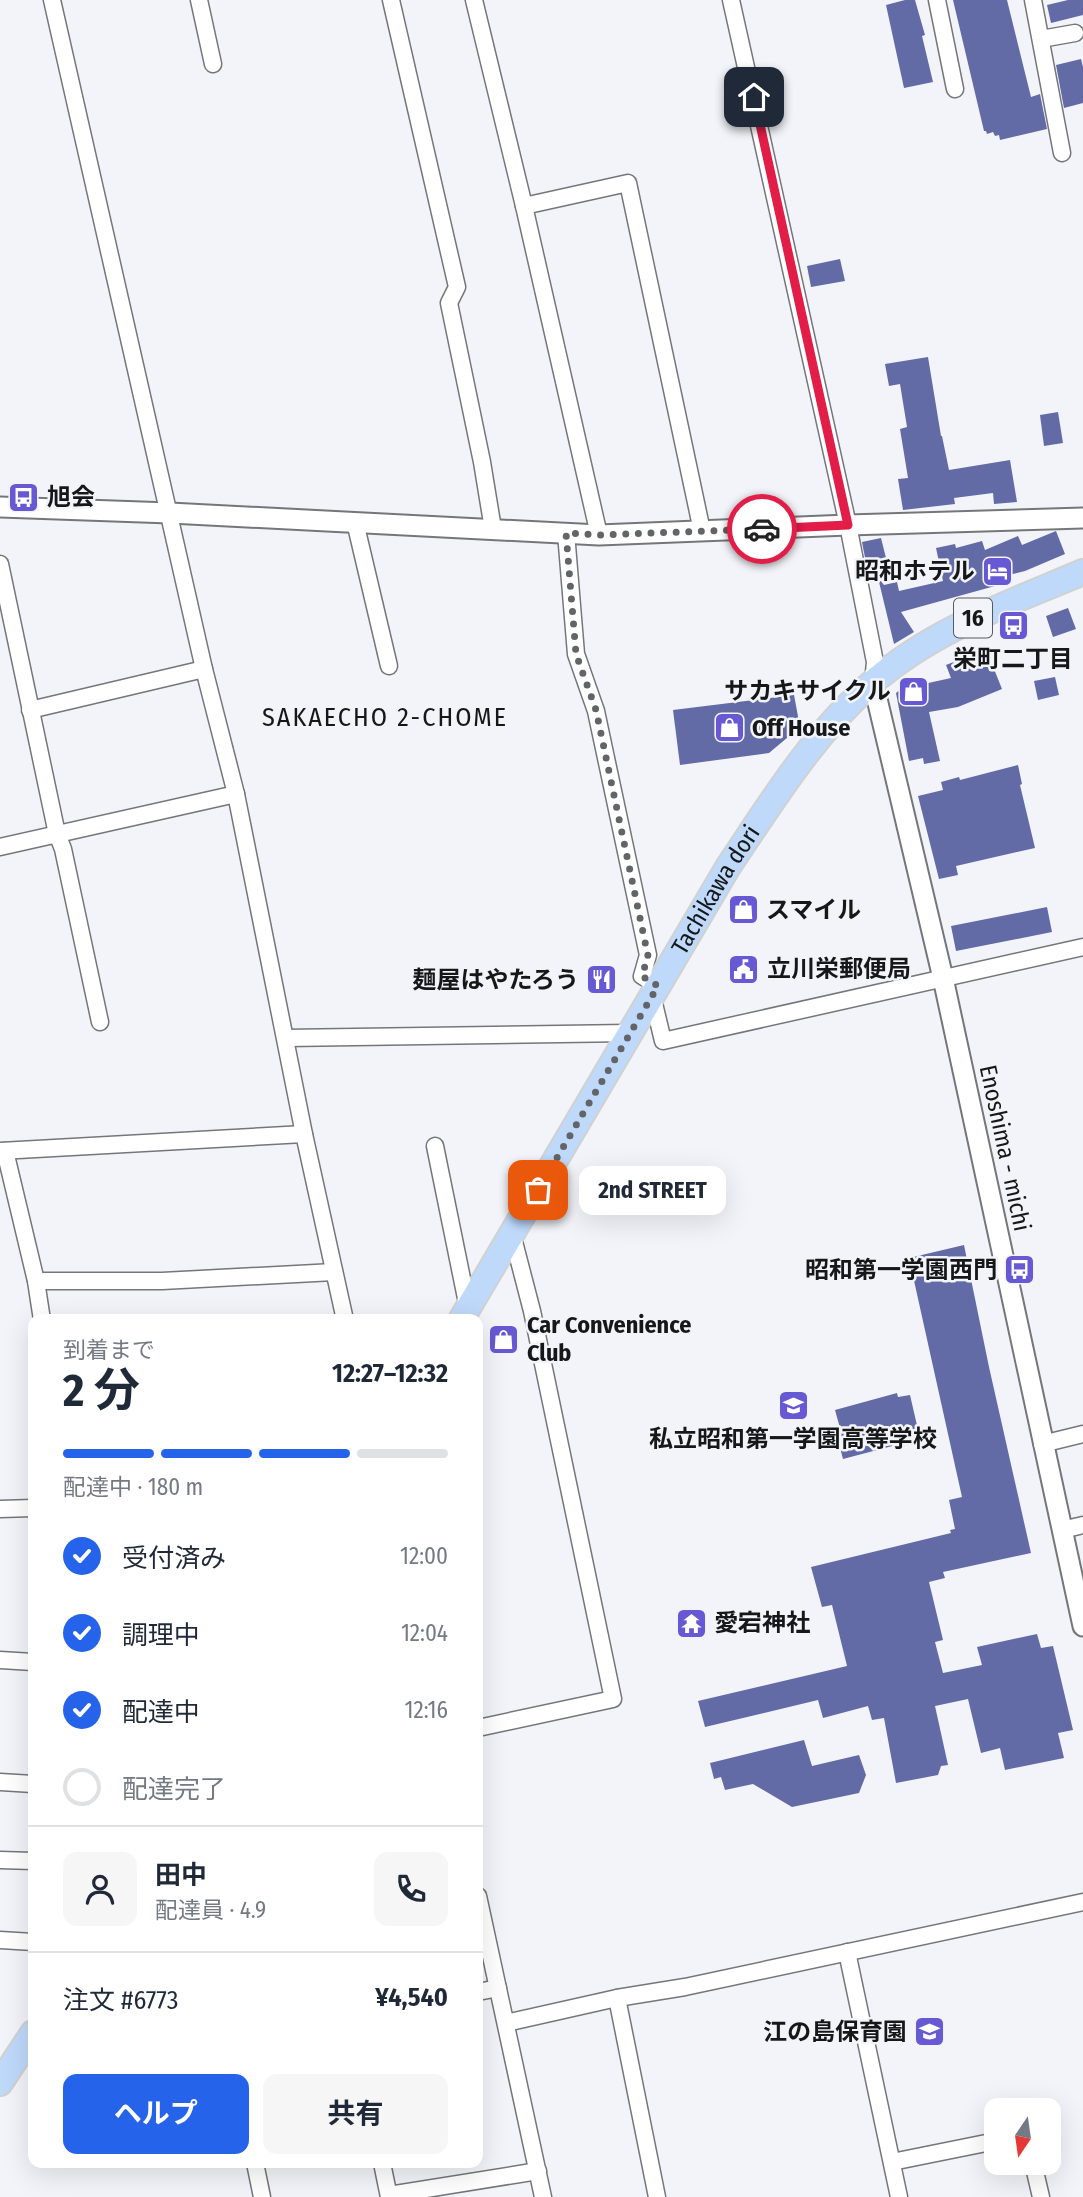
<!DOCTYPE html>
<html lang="ja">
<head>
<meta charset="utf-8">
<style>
	:root { --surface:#fff; --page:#f6f6f7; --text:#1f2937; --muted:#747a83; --line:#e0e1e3; --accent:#2563eb }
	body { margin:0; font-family:"Fira Sans Condensed","Noto Sans JP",sans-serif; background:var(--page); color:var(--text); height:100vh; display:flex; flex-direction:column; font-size:26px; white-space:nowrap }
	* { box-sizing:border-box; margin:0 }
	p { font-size:23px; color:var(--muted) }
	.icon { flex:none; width:38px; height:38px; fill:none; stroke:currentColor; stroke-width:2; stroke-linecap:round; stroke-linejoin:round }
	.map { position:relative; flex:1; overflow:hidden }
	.sheet { position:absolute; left:28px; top:1314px; width:455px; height:854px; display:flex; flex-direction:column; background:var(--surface); border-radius:14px; box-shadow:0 7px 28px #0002 }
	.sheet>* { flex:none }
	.needle { width:46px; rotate:193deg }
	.fabs { position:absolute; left:984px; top:2098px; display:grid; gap:14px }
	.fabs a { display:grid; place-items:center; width:77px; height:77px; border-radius:14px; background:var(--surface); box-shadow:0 7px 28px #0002; font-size:35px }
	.pin { position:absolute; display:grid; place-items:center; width:60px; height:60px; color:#fff; margin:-30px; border-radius:14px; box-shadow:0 4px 10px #0006 }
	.courier { position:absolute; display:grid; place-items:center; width:70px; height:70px; margin:-35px; border:5px solid #e11d48; border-radius:50%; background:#fff; color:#222; box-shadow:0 2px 9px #0007 }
	.bubble { position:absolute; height:49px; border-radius:14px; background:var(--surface); box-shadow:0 7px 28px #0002; font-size:23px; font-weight:700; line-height:49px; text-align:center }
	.summary em { font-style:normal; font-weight:700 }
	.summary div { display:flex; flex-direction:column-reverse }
	.summary { display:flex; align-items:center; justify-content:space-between; height:119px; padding:0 35px }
	h1 { font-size:46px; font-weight:700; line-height:52px }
	.bar { display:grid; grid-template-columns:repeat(4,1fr); gap:10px 7px; align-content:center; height:84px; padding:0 35px }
	.bar i { height:9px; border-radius:5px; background:var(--line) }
	.bar .active { background:var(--accent) }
	.bar p { grid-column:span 4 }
	.line { display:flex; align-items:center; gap:18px; padding:0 35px; border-top:2px solid var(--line) }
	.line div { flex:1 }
	.round { display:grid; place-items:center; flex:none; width:74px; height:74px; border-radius:14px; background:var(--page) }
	ol { padding:0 35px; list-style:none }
	li { display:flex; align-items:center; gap:21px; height:77px }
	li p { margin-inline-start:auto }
	li .icon { padding:7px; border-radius:50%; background:var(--accent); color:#fff; stroke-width:4 }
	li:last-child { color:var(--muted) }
	li i { width:38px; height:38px; border:4px solid var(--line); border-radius:50% }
	.action { display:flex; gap:14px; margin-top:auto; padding:14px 35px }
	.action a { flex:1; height:80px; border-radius:14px; background:var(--accent); color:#fff; font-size:28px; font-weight:700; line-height:80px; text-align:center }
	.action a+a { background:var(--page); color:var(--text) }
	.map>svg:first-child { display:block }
</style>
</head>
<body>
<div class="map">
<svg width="1083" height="2197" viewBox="0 0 1083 2197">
	<rect width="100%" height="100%" fill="#f3f4f9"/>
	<g fill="#626ba6">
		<polygon points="905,0 915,0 925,35 922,36 933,82 904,88 886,5"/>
		<polygon points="953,0 1007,0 1031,97 1040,94 1047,129 1000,140 999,135 995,136 993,132 987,134 986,131 984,131"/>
		<polygon points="1068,0 1083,0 1083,15 1051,23 1047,5"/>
		<polygon points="1081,59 1083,67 1083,103 1064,108 1056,65"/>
		<polygon points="840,259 845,281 811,287 807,266"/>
		<polygon points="928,357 941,436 942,436 949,470 1010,460 1017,502 994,504 993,493 954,498 955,504 903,510 898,479 908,478 900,429 907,427 900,384 889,386 885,364"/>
		<polygon points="1058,412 1063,443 1044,446 1040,415"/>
		<polygon points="1056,531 1065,554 1025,571 993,579 995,586 901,612 914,632 894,644 879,582 881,581 884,585 897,582 899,591 943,581 936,548 955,544 956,548 982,541 985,550 1018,536 1022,545"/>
		<polygon points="881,538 886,558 866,563 862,542"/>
		<polygon points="1068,608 1076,629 1053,637 1046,616"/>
		<polygon points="986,649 1002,689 958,707 929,712 940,761 924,764 923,758 909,761 896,693 901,689 951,678 946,665"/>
		<polygon points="1055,677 1059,695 1038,700 1034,681"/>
		<polygon points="794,695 800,727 769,753 680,765 673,710"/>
		<polygon points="1018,765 1022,784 1020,785 1035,848 956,866 958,875 939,879 918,796 943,790 941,782 959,777 960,780"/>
		<polygon points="1047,907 1052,932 956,951 951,926"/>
		<polygon points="964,1245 989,1367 1031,1553 943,1572 945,1578 929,1582 943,1640 935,1642 943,1673 982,1665 977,1647 1037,1634 1041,1648 1053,1646 1073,1730 1058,1733 1064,1758 1005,1770 1000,1748 981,1753 968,1699 935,1706 948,1765 941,1766 938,1775 896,1783 884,1718 872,1720 868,1706 823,1718 818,1700 705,1727 698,1701 847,1666 832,1605 822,1607 811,1567 951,1533 950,1530 955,1529 949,1500 962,1497 909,1258"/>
		<polygon points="897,1393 898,1397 910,1395 919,1434 898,1439 900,1444 843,1459 835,1429 840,1428 835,1410"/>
		<polygon points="804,1740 812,1766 859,1755 866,1775 859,1793 792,1807 753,1784 725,1790 721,1777 714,1779 710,1763"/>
	</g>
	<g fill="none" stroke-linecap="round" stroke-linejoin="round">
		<defs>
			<g id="minor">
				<polyline points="52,0 204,669 236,794 304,1134 345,1320"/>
				<polyline points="199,0 213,64"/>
				<polyline points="391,0 457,287 449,303 482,462 493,529"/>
				<polyline points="474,0 524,206 599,535"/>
				<polyline points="731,0 848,525 875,662 873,682"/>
				<polyline points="937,0 955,89"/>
				<polyline points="1033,0 1062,153"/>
				<polyline points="1041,39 1075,33"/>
				<polyline points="524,206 628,183 702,531"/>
				<polyline points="355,522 389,666"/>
				<polyline points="566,533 576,654 596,711 648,955 642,976 658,986"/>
				<polyline points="0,564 57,834 63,849 100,1022"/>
				<polyline points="30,710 204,669"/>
				<polyline points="0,847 236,794"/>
				<polyline points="652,995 663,1041 1083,947"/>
				<polyline points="286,1038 629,1033"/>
				<polyline points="435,1146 468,1308"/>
				<polyline points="0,1151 304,1134"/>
				<polyline points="5,1151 36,1281 42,1320"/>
				<polyline points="36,1281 162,1281 334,1272"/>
				<polyline points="1042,1444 1083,1434"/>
				<polyline points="0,1509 33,1508"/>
				<polyline points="1062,1530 1083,1525"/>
				<polyline points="0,1660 33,1662"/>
				<polyline points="478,1728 613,1699 532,1311 512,1234"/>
				<polyline points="0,1782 33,1784"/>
				<polyline points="0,1860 33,1861"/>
				<polyline points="478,1896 543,2197"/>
				<polyline points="0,1940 33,1942"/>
				<polyline points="847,1952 899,2197"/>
				<polyline points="478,1992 498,1988"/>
				<polyline points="617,1998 657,2197"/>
				<polyline points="506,2023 617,1998 685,1987 1083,1902"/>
				<polyline points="892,2162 996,2141"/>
				<polyline points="255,2163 262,2197"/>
				<polyline points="382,2163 389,2197"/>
				<polyline points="1033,2163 1041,2197"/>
				<polyline points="389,2195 538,2171"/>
			</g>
			<g id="tertiary">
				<polyline points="0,507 170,513 599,535 848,525 1083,518"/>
				<polyline points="873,682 943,978 1083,1626"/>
			</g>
			<g id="primary">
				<path id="s1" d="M461,1320L728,867C771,803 813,734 872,683C932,630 1010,603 1083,572"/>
				<polyline points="0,2083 33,2033"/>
			</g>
		</defs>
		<use href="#minor" stroke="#75767a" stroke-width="19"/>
		<use href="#tertiary" stroke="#75767a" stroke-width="23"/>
		<use href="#primary" stroke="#d0d1d1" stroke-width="28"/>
		<use href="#minor" stroke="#fff" stroke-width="16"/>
		<use href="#tertiary" stroke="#fff" stroke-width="19"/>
		<use href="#primary" stroke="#bfd9fb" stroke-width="24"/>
	</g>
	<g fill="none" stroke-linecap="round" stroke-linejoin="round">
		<polyline stroke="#636467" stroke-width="7" stroke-dasharray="0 12.6" points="538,1190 658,986 642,976 648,956 596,710 576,654 566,533 599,535 762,529"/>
		<polyline stroke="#e11d48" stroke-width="9" points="754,97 848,525 762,529"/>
	</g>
	<defs>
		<symbol id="bus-square" viewBox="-11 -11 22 22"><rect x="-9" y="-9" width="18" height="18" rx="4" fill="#6659d3" stroke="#f3f4f9"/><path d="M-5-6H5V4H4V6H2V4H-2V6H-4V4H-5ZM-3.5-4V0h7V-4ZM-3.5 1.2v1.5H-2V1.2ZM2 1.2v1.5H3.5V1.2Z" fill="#fff"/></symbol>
		<symbol id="hotel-square" viewBox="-11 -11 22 22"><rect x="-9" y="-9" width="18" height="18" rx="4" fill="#6659d3" stroke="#f3f4f9"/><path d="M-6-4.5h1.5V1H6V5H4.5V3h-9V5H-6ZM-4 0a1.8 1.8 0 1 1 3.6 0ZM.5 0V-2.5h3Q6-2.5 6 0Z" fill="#fff"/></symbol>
		<symbol id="shop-square" viewBox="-11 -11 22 22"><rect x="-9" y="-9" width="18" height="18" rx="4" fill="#6659d3" stroke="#f3f4f9"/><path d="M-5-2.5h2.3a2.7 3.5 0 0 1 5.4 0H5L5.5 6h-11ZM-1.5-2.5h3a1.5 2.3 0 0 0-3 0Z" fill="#fff"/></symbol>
		<symbol id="civic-square" viewBox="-11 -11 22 22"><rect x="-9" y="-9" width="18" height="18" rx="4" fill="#6659d3" stroke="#f3f4f9"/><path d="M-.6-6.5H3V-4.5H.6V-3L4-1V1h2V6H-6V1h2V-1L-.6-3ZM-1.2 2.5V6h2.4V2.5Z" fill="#fff"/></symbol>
		<symbol id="restaurant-square" viewBox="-11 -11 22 22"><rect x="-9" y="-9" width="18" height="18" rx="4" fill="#6659d3" stroke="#f3f4f9"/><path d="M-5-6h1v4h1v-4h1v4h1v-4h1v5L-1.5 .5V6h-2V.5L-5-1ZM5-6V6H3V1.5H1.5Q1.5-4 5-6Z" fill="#fff"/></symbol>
		<symbol id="school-square" viewBox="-11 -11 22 22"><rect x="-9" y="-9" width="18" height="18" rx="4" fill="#6659d3" stroke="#f3f4f9"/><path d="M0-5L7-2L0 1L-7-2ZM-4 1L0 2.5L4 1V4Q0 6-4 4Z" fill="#fff"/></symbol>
		<symbol id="temple-square" viewBox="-11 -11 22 22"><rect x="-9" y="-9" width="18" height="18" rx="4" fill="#6659d3" stroke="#f3f4f9"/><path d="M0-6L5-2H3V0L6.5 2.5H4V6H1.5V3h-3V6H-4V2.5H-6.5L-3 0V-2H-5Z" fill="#fff"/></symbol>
	</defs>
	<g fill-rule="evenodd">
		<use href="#bus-square" x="6" y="480" width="35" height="35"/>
		<use href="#hotel-square" x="980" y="554" width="35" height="35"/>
		<use href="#bus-square" x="996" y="608" width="35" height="35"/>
		<use href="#shop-square" x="896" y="674" width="35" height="35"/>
		<use href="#shop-square" x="712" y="710" width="35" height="35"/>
		<use href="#shop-square" x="726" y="892" width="35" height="35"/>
		<use href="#civic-square" x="726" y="952" width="35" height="35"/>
		<use href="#restaurant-square" x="584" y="962" width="35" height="35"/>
		<use href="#bus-square" x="1002" y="1252" width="35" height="35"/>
		<use href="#shop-square" x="486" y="1322" width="35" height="35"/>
		<use href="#school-square" x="776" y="1388" width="35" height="35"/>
		<use href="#temple-square" x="674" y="1606" width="35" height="35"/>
		<use href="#school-square" x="912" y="2014" width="35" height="35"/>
	</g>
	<g text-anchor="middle" stroke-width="5" stroke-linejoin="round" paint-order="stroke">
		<rect fill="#f3f4f9" stroke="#58595c" stroke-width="2" x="954" y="598.5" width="38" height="39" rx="5"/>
		<g font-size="23" font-weight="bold" fill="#161718">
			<text x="973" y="626">16</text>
		</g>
		<g font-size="24" font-weight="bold" fill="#161718" stroke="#f3f4f9" text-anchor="start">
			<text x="47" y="505">旭会</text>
			<text x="975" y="579" text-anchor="end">昭和ホテル</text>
			<text x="1013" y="667" text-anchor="middle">栄町二丁目</text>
			<text x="891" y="699" text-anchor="end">サカキサイクル</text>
			<text x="752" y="736">Off House</text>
			<text x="766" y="918">スマイル</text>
			<text x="767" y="977">立川栄郵便局</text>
			<text x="579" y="988" text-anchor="end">麺屋はやたろう</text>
			<text x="997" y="1278" text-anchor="end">昭和第一学園西門</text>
			<text x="527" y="1333">Car Convenience<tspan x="527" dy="28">Club</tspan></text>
			<text x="793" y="1447" text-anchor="middle">私立昭和第一学園高等学校</text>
			<text x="714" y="1631">愛宕神社</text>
			<text x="907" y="2040" text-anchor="end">江の島保育園</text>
		</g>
		<g font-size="24" fill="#161718" stroke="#f3f4f9">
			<text dy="8" stroke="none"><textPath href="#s1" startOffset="500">Tachikawa dori</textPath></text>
			<text transform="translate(1005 1148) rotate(78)" y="8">Enoshima - michi</text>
		</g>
		<g font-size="26" letter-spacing="2" fill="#161718" stroke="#f3f4f9">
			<text x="385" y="726">SAKAECHO 2-CHOME</text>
		</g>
	</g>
</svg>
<div class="fabs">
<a><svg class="needle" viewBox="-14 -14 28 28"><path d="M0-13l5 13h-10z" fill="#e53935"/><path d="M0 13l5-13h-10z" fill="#747a83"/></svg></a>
</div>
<div class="pin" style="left:538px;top:1190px;background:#ea580c"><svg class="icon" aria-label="bag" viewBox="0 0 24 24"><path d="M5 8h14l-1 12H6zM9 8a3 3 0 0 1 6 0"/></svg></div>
<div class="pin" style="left:754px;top:97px;background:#1f2937"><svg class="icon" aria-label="home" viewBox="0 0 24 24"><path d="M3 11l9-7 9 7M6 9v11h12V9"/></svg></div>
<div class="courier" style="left:762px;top:529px"><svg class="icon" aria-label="car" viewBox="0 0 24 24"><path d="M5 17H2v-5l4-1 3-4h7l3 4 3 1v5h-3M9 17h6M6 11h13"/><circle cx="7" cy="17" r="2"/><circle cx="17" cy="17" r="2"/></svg></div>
<div class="bubble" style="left:579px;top:1166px;width:147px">2nd STREET</div>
<section class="sheet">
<div class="summary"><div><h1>2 分</h1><p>到着まで</p></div><em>12:27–12:32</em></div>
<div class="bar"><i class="active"></i><i class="active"></i><i class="active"></i><i></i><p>配達中 · 180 m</p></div>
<ol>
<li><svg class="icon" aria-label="check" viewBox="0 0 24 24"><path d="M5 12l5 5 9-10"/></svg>受付済み<p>12:00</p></li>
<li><svg class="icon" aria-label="check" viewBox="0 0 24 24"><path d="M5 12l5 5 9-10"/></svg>調理中<p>12:04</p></li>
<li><svg class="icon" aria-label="check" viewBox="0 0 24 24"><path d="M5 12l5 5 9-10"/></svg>配達中<p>12:16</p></li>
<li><i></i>配達完了</li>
</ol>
<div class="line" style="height:126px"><a class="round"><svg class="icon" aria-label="person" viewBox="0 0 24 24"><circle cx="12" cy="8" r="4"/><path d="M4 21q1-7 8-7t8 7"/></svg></a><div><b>田中</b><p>配達員 · 4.9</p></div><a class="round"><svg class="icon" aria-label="phone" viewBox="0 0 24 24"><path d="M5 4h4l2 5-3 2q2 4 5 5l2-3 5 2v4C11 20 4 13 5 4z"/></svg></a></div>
<div class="line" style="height:91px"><div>注文 #6773</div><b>¥4,540</b></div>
<div class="action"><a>ヘルプ</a><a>共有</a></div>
</section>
</div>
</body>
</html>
